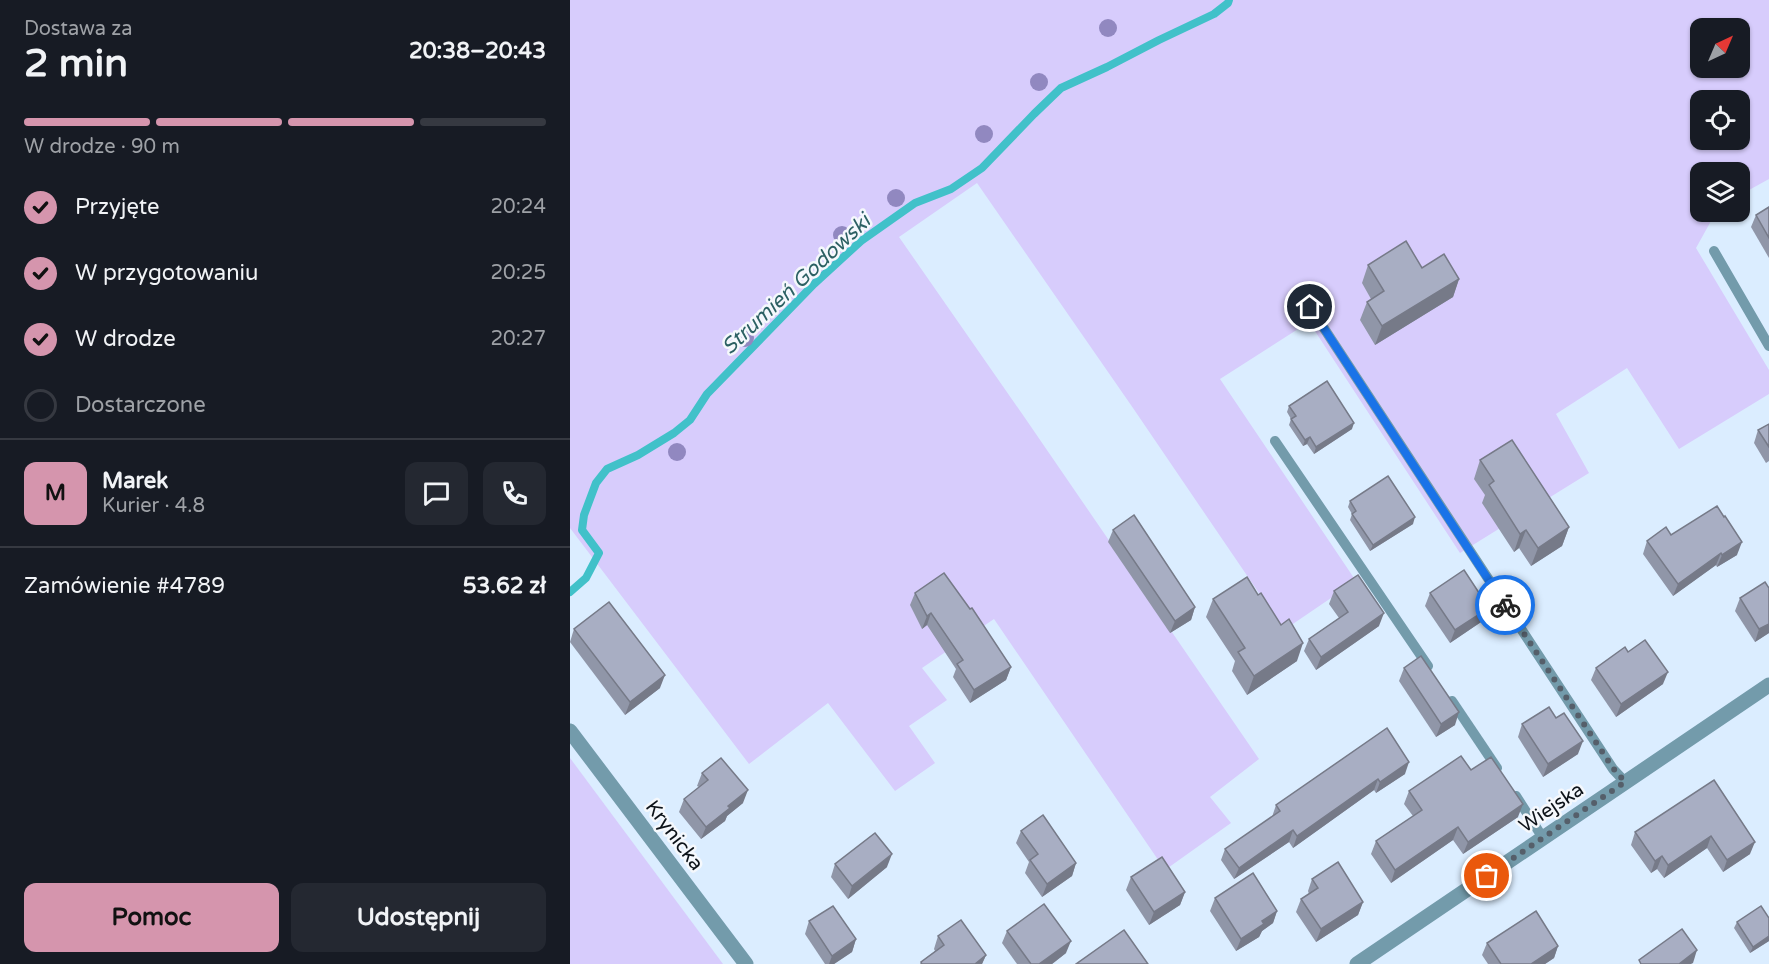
<!DOCTYPE html>
<html lang="pl">
<head>
<meta charset="utf-8">
<style>
	:root { --surface:#171b24; --page:#242831; --text:#f1f3f6; --muted:#9ea1a6; --line:#363941; --accent:#d595ad }
	body { margin:0; font-family:"Varela Round",sans-serif; background:var(--page); color:var(--text); height:100vh; display:flex; flex-direction:column; font-size:22px; white-space:nowrap }
	* { box-sizing:border-box; margin:0 }
	p { font-size:20px; color:var(--muted) }
	.icon { flex:none; width:33px; height:33px; fill:none; stroke:currentColor; stroke-width:2; stroke-linecap:round; stroke-linejoin:round }
	.map { position:relative; flex:1; overflow:hidden }
	.sheet { display:flex; flex-direction:column; background:var(--surface); width:570px }
	.sheet>* { flex:none }
	.needle { width:39px; rotate:44deg }
	.fabs { position:absolute; left:1120px; top:18px; display:grid; gap:12px }
	.fabs a { display:grid; place-items:center; width:60px; height:60px; border-radius:12px; background:var(--surface); box-shadow:0 2px 4px #0004; font-size:30px }
	.pin { position:absolute; display:grid; place-items:center; width:51px; height:51px; color:#fff; margin:-26px; border:3px solid #fff; border-radius:50%; box-shadow:0 2px 6px #0007 }
	.courier { position:absolute; display:grid; place-items:center; width:60px; height:60px; margin:-30px; border:4px solid #1a73e8; border-radius:50%; background:#fff; color:#222; box-shadow:0 2px 8px #0007 }
	.headline em { font-style:normal; font-weight:700 }
	.headline div { display:flex; flex-direction:column-reverse }
	.headline { display:flex; align-items:center; justify-content:space-between; height:102px; padding:0 24px }
	h1 { font-size:39px; font-weight:700; line-height:45px }
	.bar { display:grid; grid-template-columns:repeat(4,1fr); gap:9px 6px; align-content:center; height:72px; padding:0 24px }
	.bar i { height:8px; border-radius:4px; background:var(--line) }
	.bar .selected { background:var(--accent) }
	.bar p { grid-column:span 4 }
	.line { display:flex; align-items:center; gap:15px; padding:0 24px; border-top:2px solid var(--line) }
	.line div { flex:1 }
	.round { display:grid; place-items:center; flex:none; width:63px; height:63px; border-radius:12px; background:var(--page) }
	ol { padding:0 24px; list-style:none }
	li { display:flex; align-items:center; gap:18px; height:66px }
	li p { margin-inline-start:auto }
	li .icon { padding:6px; border-radius:50%; background:var(--accent); color:#111; stroke-width:4 }
	li:last-child { color:var(--muted) }
	li i { width:33px; height:33px; border:3px solid var(--line); border-radius:50% }
	.primary-button { display:flex; gap:12px; margin-top:auto; padding:12px 24px }
	.primary-button a { flex:1; height:69px; border-radius:12px; background:var(--accent); color:#111; font-size:24px; font-weight:700; line-height:69px; text-align:center }
	.primary-button a+a { background:var(--page); color:var(--text) }
	main { display:flex; flex:1; min-height:0 }
	.map>svg:first-child { display:block }
</style>
</head>
<body>
<main>
<section class="sheet">
<div class="headline"><div><h1>2 min</h1><p>Dostawa za</p></div><em>20:38–20:43</em></div>
<div class="bar"><i class="selected"></i><i class="selected"></i><i class="selected"></i><i></i><p>W drodze · 90 m</p></div>
<ol>
<li><svg class="icon" aria-label="check" viewBox="0 0 24 24"><path d="M5 12l5 5 9-10"/></svg>Przyjęte<p>20:24</p></li>
<li><svg class="icon" aria-label="check" viewBox="0 0 24 24"><path d="M5 12l5 5 9-10"/></svg>W przygotowaniu<p>20:25</p></li>
<li><svg class="icon" aria-label="check" viewBox="0 0 24 24"><path d="M5 12l5 5 9-10"/></svg>W drodze<p>20:27</p></li>
<li><i></i>Dostarczone</li>
</ol>
<div class="line" style="height:108px"><b class="round" style="background:var(--accent);color:#111">M</b><div><b>Marek</b><p>Kurier · 4.8</p></div><a class="round"><svg class="icon" aria-label="chat" viewBox="0 0 24 24"><path d="M4 5h16v11H9l-5 4z"/></svg></a><a class="round"><svg class="icon" aria-label="phone" viewBox="0 0 24 24"><path d="M5 4h4l2 5-3 2q2 4 5 5l2-3 5 2v4C11 20 4 13 5 4z"/></svg></a></div>
<div class="line" style="height:78px"><div>Zamówienie #4789</div><b>53.62 zł</b></div>
<div class="primary-button"><a>Pomoc</a><a>Udostępnij</a></div>
</section>
<div class="map">
<svg width="1199" height="964" viewBox="0 0 1199 964">
	<rect width="100%" height="100%" fill="#dbedff"/>
	<g fill="#d7ccfc" fill-rule="evenodd">
		<path d="M0,0H1199V179L1170,195V172H1131V212H1146L1126,248L1199,370V394L1109,449L1057,368L986,414L1019,473L890,553L739,322L650,379L786,581L714,630L563,408L407,183L329,237L455,418L689,759L640,797L661,823L595,870L424,619L352,668L377,700L339,726L365,763L325,791L258,703L179,764L0,528ZM1131,28H1170V68H1131ZM1131,100H1170V140H1131Z"/>
		<polygon points="0,758 153,964 0,964"/>
	</g>
	<g fill="none" stroke-linecap="round" stroke-linejoin="round">
		<polyline stroke="#41c1c9" stroke-width="8" points="0,592 16,578 29,553 12,530 14,515 26,483 37,469 68,455 104,433 120,420 137,394 244,284 291,241 345,203 381,189 412,168 464,114 491,88 537,67 589,40 644,14 658,3 659,0"/>
		<g stroke="#739bab" stroke-width="10">
			<polyline points="1144,251 1199,346"/>
			<polyline points="740,307 1043,769 1055,782"/>
			<polyline points="705,441 858,666"/>
			<polyline points="882,701 927,768"/>
			<polyline points="946,796 973,838"/>
		</g>
		<polyline stroke="#739bab" stroke-width="15" points="0,731 176,964"/>
		<polyline stroke="#739bab" stroke-width="15" points="787,964 1199,685"/>
	</g>
	<g fill="#9188c0">
		<circle cx="538" cy="28" r="9"/>
		<circle cx="469" cy="82" r="9"/>
		<circle cx="414" cy="134" r="9"/>
		<circle cx="326" cy="198" r="9"/>
		<circle cx="272" cy="235" r="9"/>
		<circle cx="175" cy="338" r="9"/>
		<circle cx="107" cy="452" r="9"/>
	</g>
	<g fill="#9096a8">
		<polygon points="1199,207 1199,258 1181,227 1186,215"/>
		<polygon points="798,265 852,268 889,279 883,297 805,345 790,320 797,302 801,299 792,283"/>
		<polygon points="719,406 782,429 744,454 737,444 733,446 719,425 721,419 717,412"/>
		<polygon points="1199,424 1199,461 1196,463 1184,443 1188,430"/>
		<polygon points="910,460 999,527 992,546 961,566 949,548 944,552 912,503 915,495 904,479"/>
		<polygon points="780,501 843,524 800,551 780,520 782,514 778,507"/>
		<polygon points="543,530 625,607 621,620 600,633 538,542"/>
		<polygon points="1101,535 1167,555 1147,567 1146,565 1103,596 1073,554 1077,541"/>
		<polygon points="764,591 809,626 746,670 734,651 739,639 769,618 759,604"/>
		<polygon points="345,593 441,667 436,680 400,703 383,677 386,669 357,625 352,629 340,605"/>
		<polygon points="860,593 914,620 880,643 855,606"/>
		<polygon points="688,595 727,661 677,695 662,671 665,661 636,617 643,599"/>
		<polygon points="1170,598 1199,633 1185,642 1165,611"/>
		<polygon points="4,629 90,688 55,715 0,642"/>
		<polygon points="1058,652 1093,684 1046,717 1021,680 1026,668"/>
		<polygon points="834,668 885,725 866,737 829,681"/>
		<polygon points="952,724 1008,754 973,777 948,737"/>
		<polygon points="817,728 835,774 806,793 804,790 723,848 719,842 664,879 651,860 655,849 702,817 706,805"/>
		<polygon points="901,770 948,817 893,854 883,840 821,883 801,854 806,841 843,816 834,804 839,791"/>
		<polygon points="132,773 173,803 157,816 155,821 131,839 109,812 114,799 129,787 127,786"/>
		<polygon points="1097,812 1180,854 1153,872 1137,848 1094,878 1087,869 1081,873 1061,845 1065,832"/>
		<polygon points="451,831 506,863 502,876 472,897 455,873 459,862 446,843"/>
		<polygon points="265,864 317,867 278,899 261,877"/>
		<polygon points="561,877 615,892 610,905 579,925 556,890"/>
		<polygon points="742,879 793,902 788,915 746,942 726,912 731,899 739,894 738,891"/>
		<polygon points="645,898 707,911 703,923 692,931 689,937 666,951 640,911"/>
		<polygon points="1199,918 1199,941 1180,953 1164,928 1167,922"/>
		<polygon points="239,921 286,939 282,952 264,964 255,964 235,934"/>
		<polygon points="437,931 496,953 482,964 447,964 432,943"/>
		<polygon points="368,936 416,955 412,964 350,964 351,962 365,951 364,949"/>
		<polygon points="917,943 988,946 984,958 975,964 918,964 912,955"/>
	</g>
	<g fill="#767a88">
		<polygon points="889,279 883,297 805,345 812,326"/>
		<polygon points="784,423 782,429 744,454 746,447"/>
		<polygon points="740,437 737,444 733,446 735,440"/>
		<polygon points="845,517 843,524 800,551 803,545"/>
		<polygon points="999,527 992,546 961,566 968,548"/>
		<polygon points="956,530 949,548 944,552 950,534"/>
		<polygon points="1172,542 1167,555 1147,567 1152,555"/>
		<polygon points="1151,553 1146,565 1103,596 1108,584"/>
		<polygon points="625,607 621,620 600,633 605,621"/>
		<polygon points="919,608 914,620 880,643 885,630"/>
		<polygon points="361,613 357,625 352,629 357,616"/>
		<polygon points="814,613 809,626 746,670 751,657"/>
		<polygon points="1199,624 1199,633 1185,642 1189,629"/>
		<polygon points="733,643 727,661 677,695 684,676"/>
		<polygon points="441,667 436,680 400,703 404,690"/>
		<polygon points="1098,672 1093,684 1046,717 1051,704"/>
		<polygon points="95,675 90,688 55,715 60,702"/>
		<polygon points="889,712 885,725 866,737 871,724"/>
		<polygon points="1013,741 1008,754 973,777 978,764"/>
		<polygon points="839,762 835,774 806,793 810,782"/>
		<polygon points="808,779 804,790 723,848 727,836"/>
		<polygon points="178,790 173,803 157,816 155,821 131,839 136,827 158,806"/>
		<polygon points="953,804 948,817 893,854 898,842"/>
		<polygon points="888,827 883,840 821,883 825,870"/>
		<polygon points="723,830 719,842 664,879 669,868"/>
		<polygon points="1141,836 1137,848 1094,878 1098,865"/>
		<polygon points="1185,842 1180,854 1153,872 1157,860"/>
		<polygon points="322,854 317,867 278,899 282,886"/>
		<polygon points="1092,856 1087,869 1081,873 1085,861"/>
		<polygon points="506,863 502,876 472,897 477,884"/>
		<polygon points="615,892 610,905 579,925 584,912"/>
		<polygon points="793,902 788,915 746,942 751,929"/>
		<polygon points="707,911 703,923 692,931 689,937 666,951 671,939 692,921"/>
		<polygon points="1199,936 1199,941 1180,953 1183,947"/>
		<polygon points="286,939 282,952 264,964 259,964 262,956"/>
		<polygon points="501,941 496,953 482,964 469,964"/>
		<polygon points="988,946 984,958 975,964 961,964"/>
		<polygon points="1127,950 1123,963 1121,964 1109,964"/>
		<polygon points="416,955 412,964 405,964"/>
	</g>
	<g fill="#a8aec3" stroke="#767a88" stroke-width="1.5">
		<polygon points="1199,207 1199,238 1186,215"/>
		<polygon points="836,241 852,268 874,254 889,279 812,326 797,302 814,291 798,265"/>
		<polygon points="757,381 784,423 746,447 740,437 735,440 721,419 726,416 719,406"/>
		<polygon points="1199,424 1199,447 1188,430"/>
		<polygon points="942,440 999,527 968,548 956,530 950,534 919,485 924,481 910,460"/>
		<polygon points="818,476 845,517 803,545 782,514 786,511 780,501"/>
		<polygon points="1147,506 1154,517 1155,516 1172,542 1152,555 1151,553 1108,584 1077,541 1096,527 1101,535"/>
		<polygon points="564,515 625,607 605,621 543,530"/>
		<polygon points="894,570 919,608 885,630 860,593"/>
		<polygon points="374,573 400,609 402,608 441,667 404,690 387,664 393,660 361,613 357,616 345,593"/>
		<polygon points="788,575 814,613 751,657 739,639 778,612 764,591"/>
		<polygon points="677,577 688,595 691,593 711,625 719,619 733,643 684,676 668,652 675,648 643,599"/>
		<polygon points="1195,582 1199,588 1199,624 1189,629 1170,598"/>
		<polygon points="39,602 95,675 60,702 4,629"/>
		<polygon points="1075,640 1098,672 1051,704 1026,668 1055,647 1058,652"/>
		<polygon points="851,656 889,712 871,724 834,668"/>
		<polygon points="979,707 986,718 994,713 1013,741 978,764 952,724"/>
		<polygon points="817,728 839,762 810,782 808,779 727,836 723,830 669,868 655,849 710,811 706,805"/>
		<polygon points="891,756 901,770 921,757 953,804 898,842 888,827 825,870 806,841 852,810 839,791"/>
		<polygon points="151,758 178,790 158,806 160,808 136,827 114,799 138,780 132,773"/>
		<polygon points="1144,780 1185,842 1157,860 1141,836 1098,865 1092,856 1085,861 1065,832"/>
		<polygon points="473,815 506,863 477,884 460,860 468,854 451,831"/>
		<polygon points="305,833 322,854 282,886 265,864"/>
		<polygon points="592,857 615,892 584,912 561,877"/>
		<polygon points="768,862 793,902 751,929 731,899 748,888 742,879"/>
		<polygon points="683,873 707,911 692,921 694,924 671,939 645,898"/>
		<polygon points="474,904 501,941 469,964 461,964 437,931"/>
		<polygon points="263,906 286,939 262,956 239,921"/>
		<polygon points="1191,906 1199,918 1199,936 1183,947 1167,922"/>
		<polygon points="966,911 988,946 961,964 931,964 917,943"/>
		<polygon points="391,920 416,955 405,964 352,964 351,962 374,945 368,936"/>
		<polygon points="1112,929 1127,950 1109,964 1071,964 1069,960"/>
		<polygon points="554,930 578,964 506,964"/>
	</g>
	<g fill="none" stroke-linecap="round" stroke-linejoin="round">
		<polyline stroke="#555f6a" stroke-width="6" stroke-dasharray="0 10.8" points="917,876 1055,782 1043,768 935,605"/>
		<polyline stroke="#1a73e8" stroke-width="8" points="740,307 935,605"/>
	</g>
	<g text-anchor="middle" stroke-width="5" stroke-linejoin="round" paint-order="stroke">
		<g font-size="20" fill="#0d1319" stroke="#f5f8fc">
			<text transform="translate(981 807) rotate(-34)" y="7">Wiejska</text>
			<text transform="translate(105 835) rotate(53)" y="7">Krynicka</text>
		</g>
		<g font-size="21" font-style="italic" fill="#2c6063" stroke="#f5f8fc">
			<text transform="translate(226 284) rotate(-43)" y="7">Strumień Godowski</text>
		</g>
	</g>
</svg>
<div class="fabs">
<a><svg class="needle" viewBox="-14 -14 28 28"><path d="M0-13l5 13h-10z" fill="#e53935"/><path d="M0 13l5-13h-10z" fill="#9ea1a6"/></svg></a>
<a><svg class="icon" aria-label="locate" viewBox="0 0 24 24"><circle cx="12" cy="12" r="6"/><path d="M12 2v4M12 18v4M2 12h4M18 12h4"/></svg></a>
<a><svg class="icon" aria-label="layers" viewBox="0 0 24 24"><path d="M12 4l9 5-9 5-9-5zM3 14l9 5 9-5"/></svg></a>
</div>
<div class="pin" style="left:917px;top:876px;background:#ea580c"><svg class="icon" aria-label="bag" viewBox="0 0 24 24"><path d="M5 8h14l-1 12H6zM9 8a3 3 0 0 1 6 0"/></svg></div>
<div class="pin" style="left:740px;top:307px;background:#1f2937"><svg class="icon" aria-label="home" viewBox="0 0 24 24"><path d="M3 11l9-7 9 7M6 9v11h12V9"/></svg></div>
<div class="courier" style="left:935px;top:605px"><svg class="icon" aria-label="bike" viewBox="0 0 24 24"><circle cx="6" cy="16" r="4"/><circle cx="18" cy="16" r="4"/><path d="M6 16l4-8h5l3 8M10 8l3 8H6M13 5h3"/></svg></div>
</div>
</main>
</body>
</html>
